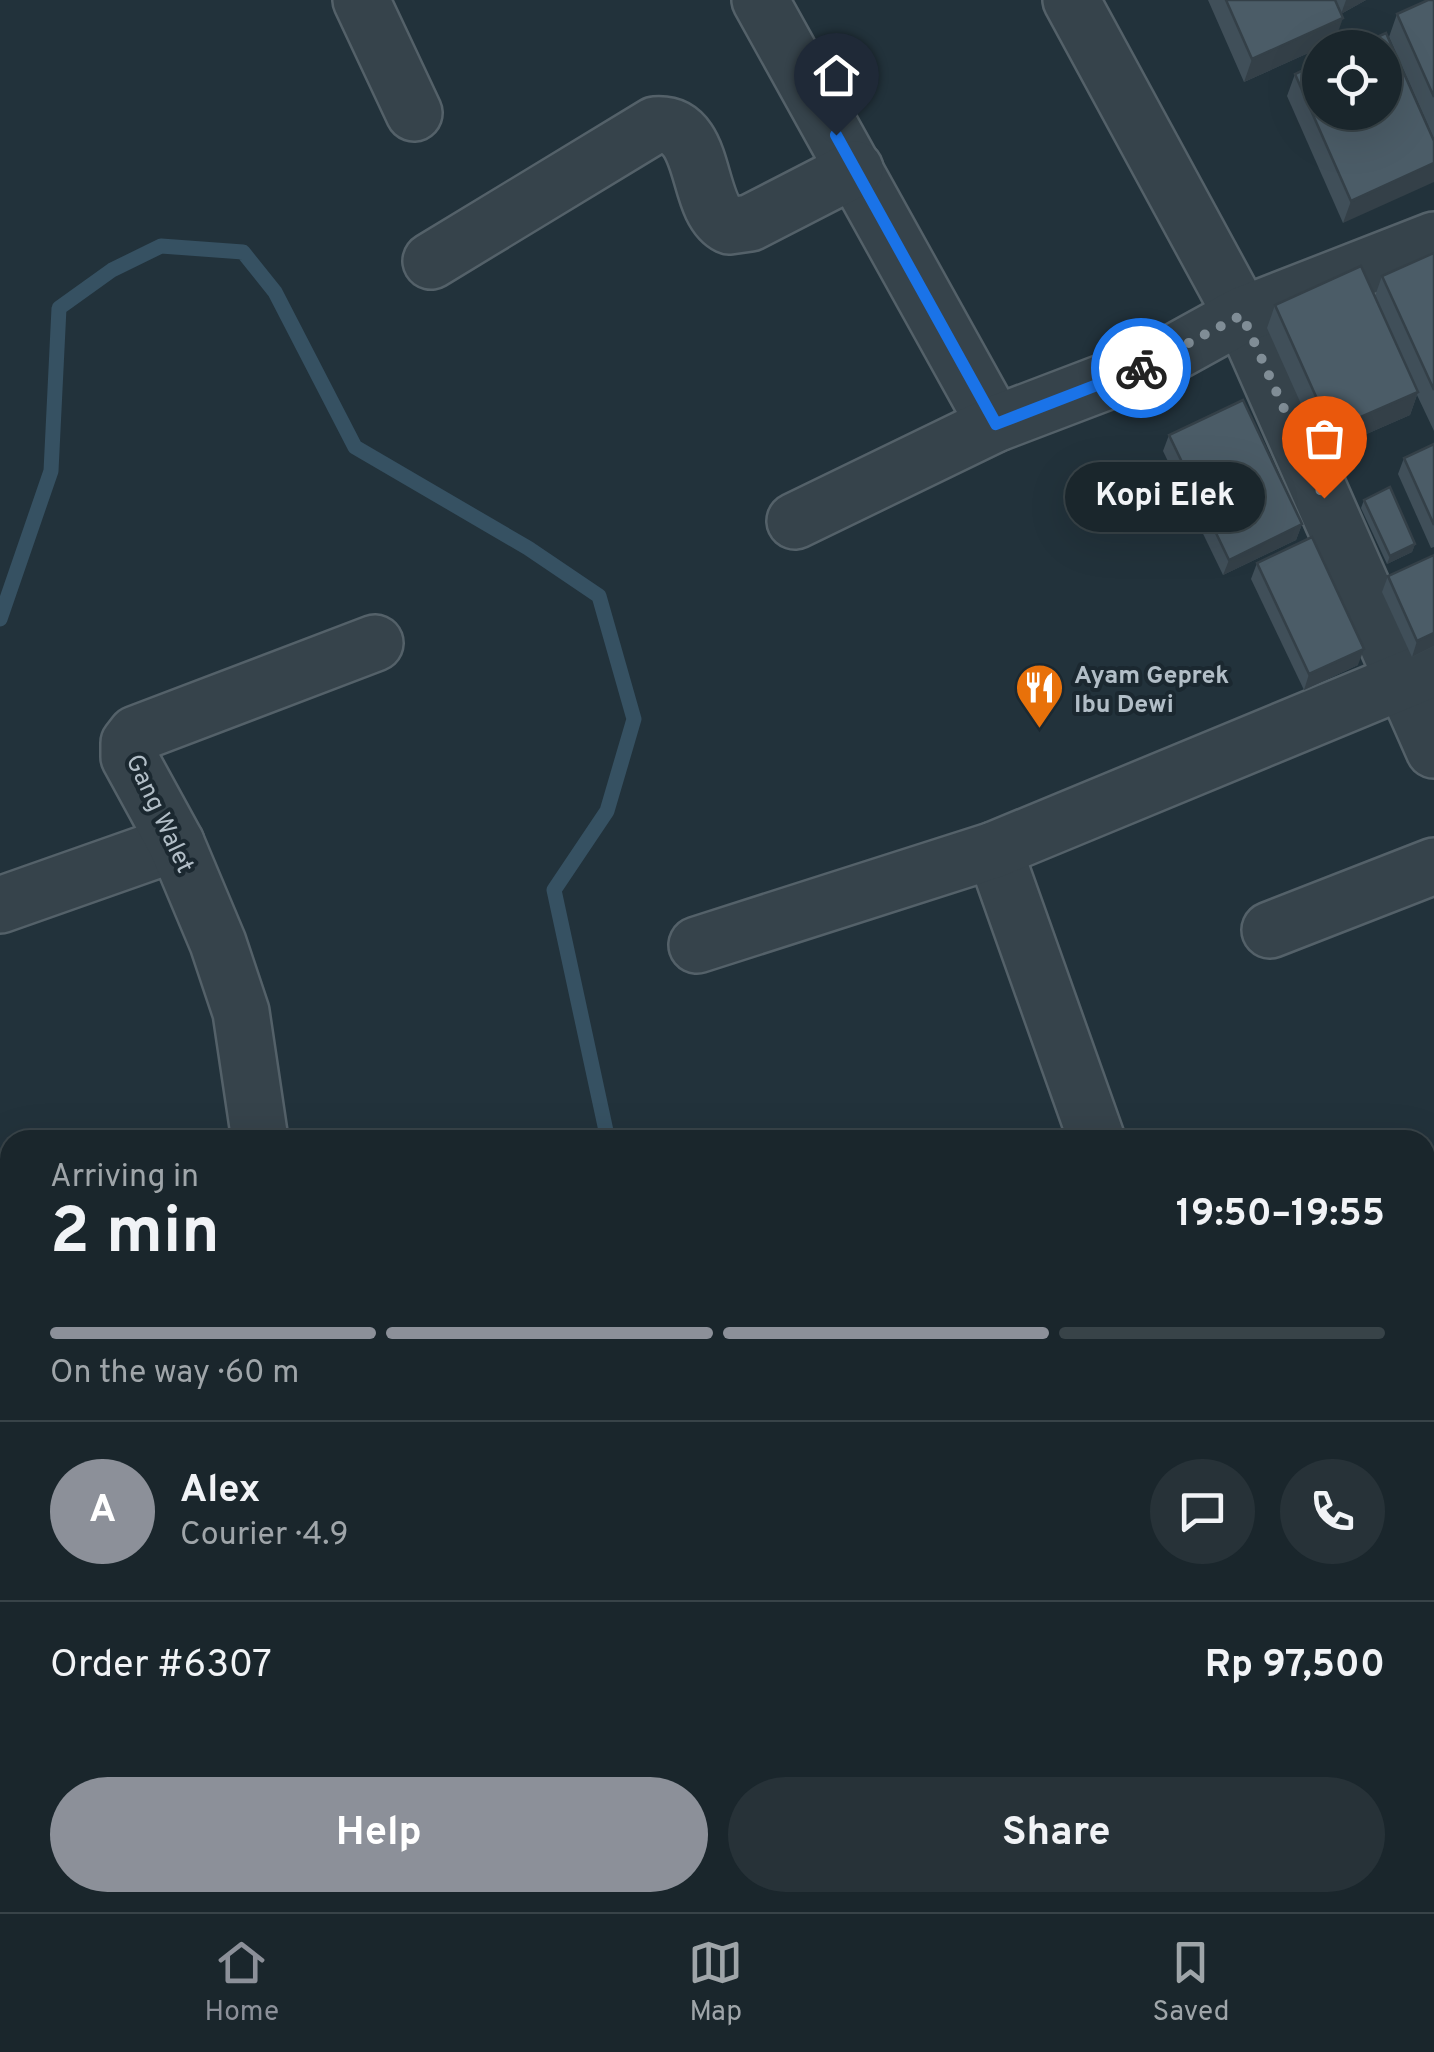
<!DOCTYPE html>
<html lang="en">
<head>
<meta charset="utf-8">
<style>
	:root { --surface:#1a262c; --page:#273238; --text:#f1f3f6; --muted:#9fa5a9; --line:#384348; --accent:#8c9099 }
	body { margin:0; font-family:Overpass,sans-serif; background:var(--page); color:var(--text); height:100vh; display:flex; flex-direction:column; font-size:38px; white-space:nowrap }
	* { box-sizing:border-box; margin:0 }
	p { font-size:32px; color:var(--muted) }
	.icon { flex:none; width:55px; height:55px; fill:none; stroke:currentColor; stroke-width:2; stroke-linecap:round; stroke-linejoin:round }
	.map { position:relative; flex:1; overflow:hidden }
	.panel { position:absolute; left:0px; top:1130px; width:1435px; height:782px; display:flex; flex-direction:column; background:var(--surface); border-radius:30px 30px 0 0; box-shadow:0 10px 40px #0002,0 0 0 2px var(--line) }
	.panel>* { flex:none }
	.tools { position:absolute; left:1302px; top:30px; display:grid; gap:20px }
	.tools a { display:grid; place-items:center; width:100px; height:100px; border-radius:50%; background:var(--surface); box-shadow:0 10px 40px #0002,0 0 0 2px var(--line); font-size:50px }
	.pin { position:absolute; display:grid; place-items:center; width:85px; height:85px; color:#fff; margin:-102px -42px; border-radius:50% 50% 50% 0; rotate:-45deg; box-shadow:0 0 10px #0007 }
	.pin .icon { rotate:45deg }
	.courier { position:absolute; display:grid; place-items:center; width:100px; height:100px; margin:-50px; border:8px solid #1a73e8; border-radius:50%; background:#fff; color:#222; box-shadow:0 2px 12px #0007 }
	.bubble { position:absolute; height:70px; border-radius:35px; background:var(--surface); box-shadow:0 10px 40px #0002,0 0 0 2px var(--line); font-size:32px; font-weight:700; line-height:70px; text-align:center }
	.summary em { font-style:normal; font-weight:700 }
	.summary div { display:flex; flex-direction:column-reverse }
	.summary { display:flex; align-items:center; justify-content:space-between; height:170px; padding:0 50px }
	h1 { font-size:65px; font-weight:700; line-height:75px }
	.bar { display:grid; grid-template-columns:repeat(4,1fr); gap:15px 10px; align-content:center; height:120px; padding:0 50px }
	.bar i { height:12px; border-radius:8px; background:var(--line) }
	.bar .current { background:var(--accent) }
	.bar p { grid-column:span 4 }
	.line { display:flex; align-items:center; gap:25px; padding:0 50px; border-top:2px solid var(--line) }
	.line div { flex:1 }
	.round { display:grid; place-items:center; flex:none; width:105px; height:105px; border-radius:52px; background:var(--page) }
	.button { display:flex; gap:20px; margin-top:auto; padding:20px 50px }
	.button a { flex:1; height:115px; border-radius:60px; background:var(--accent); color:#fff; font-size:40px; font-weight:700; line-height:115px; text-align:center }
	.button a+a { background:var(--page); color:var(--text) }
	.dock { display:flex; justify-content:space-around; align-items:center; height:140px; border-top:2px solid var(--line); background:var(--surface); font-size:28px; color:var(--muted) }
	.dock a { display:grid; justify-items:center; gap:5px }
	.dock .current { color:var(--accent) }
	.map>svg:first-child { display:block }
</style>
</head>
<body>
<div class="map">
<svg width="1434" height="1912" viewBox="0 0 1434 1912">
	<rect width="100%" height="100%" fill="#22323b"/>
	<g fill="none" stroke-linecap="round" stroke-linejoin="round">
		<g stroke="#365162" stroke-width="15">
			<polyline points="0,619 51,471 59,308 112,270 161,246 243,252 275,292 355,447 528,548 599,596 634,719 607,811 554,890 608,1140"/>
			<polyline points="1425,1492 1434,1499"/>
			<polyline points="1425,1841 1434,1819"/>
			<polyline points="1396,1912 1400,1902"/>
		</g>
		<defs>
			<g id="minor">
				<polyline points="361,0 414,113"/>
				<polyline points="760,0 995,424"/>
				<polyline points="1071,0 1242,315 1434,750"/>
				<path d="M431,261L655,125C710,121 693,208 729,226L750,223L855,169"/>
				<polyline points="795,521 995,424 1155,363 1242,315 1434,240"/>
				<polyline points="994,850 1097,1140"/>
				<polyline points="0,905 176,843"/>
				<polyline points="1270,930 1434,866"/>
				<polyline points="697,945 994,850 1434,668"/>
				<polyline points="260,1140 241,1012 218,943 176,843 129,757 129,743 136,734 375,643"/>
				<polyline points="0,1183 10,1183"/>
				<polyline points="99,1902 99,1912"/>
				<polyline points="564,1912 565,1902"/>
			</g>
			<g id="secondary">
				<polyline points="0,1673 10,1672"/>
				<polyline points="1425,1775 1434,1775"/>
			</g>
		</defs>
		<use href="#minor" stroke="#546169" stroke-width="60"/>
		<use href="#secondary" stroke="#546169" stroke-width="60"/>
		<polyline stroke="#445a59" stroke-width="6" stroke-dasharray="8 8" stroke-linecap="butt" points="931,1902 931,1912"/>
		<use href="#minor" stroke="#36434b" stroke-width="55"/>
		<use href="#secondary" stroke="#44535e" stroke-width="55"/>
	</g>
	<g fill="#404f59">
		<polygon points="1208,0 1366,0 1341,14 1335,41 1244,82"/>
		<polygon points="1434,0 1434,139 1389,37 1397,14"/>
		<polygon points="1295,74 1434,141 1343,223 1287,96"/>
		<polygon points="1434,253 1434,431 1417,395 1410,415 1323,453 1267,328 1275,305 1375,296 1382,276"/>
		<polygon points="1169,435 1302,524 1296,540 1223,575 1163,451"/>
		<polygon points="1434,444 1434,547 1431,548 1398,474 1404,458"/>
		<polygon points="1364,500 1415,544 1412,552 1387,564 1361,508"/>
		<polygon points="1434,555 1434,646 1412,657 1382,592 1388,576"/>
		<polygon points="1257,563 1358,665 1304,690 1251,579"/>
		<polygon points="262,1902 337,1902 340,1912 265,1912"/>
		<polygon points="353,1902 428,1902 429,1912 355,1912"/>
		<polygon points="438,1902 487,1902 489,1912 439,1912"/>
		<polygon points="580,1902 660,1902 659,1912 580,1912"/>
		<polygon points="785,1902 849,1902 848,1912 784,1912"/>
		<polygon points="860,1902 916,1902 915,1912 859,1912"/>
	</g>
	<g fill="#344048">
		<polygon points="1346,0 1366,0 1341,14"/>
		<polygon points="1343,18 1335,41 1244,82 1252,59"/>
		<polygon points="1434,163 1434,182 1343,223 1351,201"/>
		<polygon points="1418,392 1410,415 1323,453 1331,430"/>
		<polygon points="1302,524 1296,540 1223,575 1229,560"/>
		<polygon points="1415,544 1412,552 1387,564 1390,556"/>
		<polygon points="1434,633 1434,646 1412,657 1417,641"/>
		<polygon points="1364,649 1358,665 1304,690 1309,674"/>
		<polygon points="675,1902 746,1902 764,1903 761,1912 671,1912"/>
	</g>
	<g fill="#4b5c67" stroke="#344048" stroke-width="2.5">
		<polygon points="1226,0 1335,0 1343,18 1252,59"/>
		<polygon points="1428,0 1434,0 1434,97 1397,14"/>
		<polygon points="1386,33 1434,141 1434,163 1351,201 1295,74 1320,62 1320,112 1385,112 1385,48 1353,48"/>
		<polygon points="1434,253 1434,390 1382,276"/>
		<polygon points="1361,266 1418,392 1331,430 1275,305"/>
		<polygon points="1243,400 1302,524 1229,560 1169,435"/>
		<polygon points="1434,444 1434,525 1404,458"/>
		<polygon points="1390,487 1415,544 1390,556 1364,500"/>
		<polygon points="1312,537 1364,649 1309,674 1257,563"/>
		<polygon points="1434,555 1434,633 1417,641 1388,576"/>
		<polygon points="273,1902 337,1902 340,1912 275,1912"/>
		<polygon points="362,1902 428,1902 429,1912 363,1912"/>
		<polygon points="446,1902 487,1902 489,1912 447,1912"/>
		<polygon points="503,1902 548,1902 548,1912 504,1912"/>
		<polygon points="585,1902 660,1902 659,1912 585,1912"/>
		<polygon points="789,1902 849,1902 848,1912 789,1912"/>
		<polygon points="865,1902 916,1902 915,1912 864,1912"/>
	</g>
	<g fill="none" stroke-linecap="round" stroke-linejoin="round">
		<polyline stroke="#808d96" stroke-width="10" stroke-dasharray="0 18" points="1141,368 1242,315 1324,498"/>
		<polyline stroke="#1a73e8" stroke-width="12" points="836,135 996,424 1141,368"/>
	</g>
	<defs>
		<symbol id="restaurant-pin" viewBox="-11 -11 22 30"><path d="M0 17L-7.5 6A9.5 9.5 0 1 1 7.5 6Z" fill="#e8710a" stroke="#1b2830"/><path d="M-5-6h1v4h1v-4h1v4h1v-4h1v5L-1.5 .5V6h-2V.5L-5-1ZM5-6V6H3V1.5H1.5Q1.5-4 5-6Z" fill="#fff"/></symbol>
	</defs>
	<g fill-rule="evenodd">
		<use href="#restaurant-pin" x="1012" y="660" width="55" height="75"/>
	</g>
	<g text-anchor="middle" stroke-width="8" stroke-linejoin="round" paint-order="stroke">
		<g font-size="25" font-weight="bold" fill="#b2bec7" stroke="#1b2830" text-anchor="start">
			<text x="1074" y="683">Ayam Geprek<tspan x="1074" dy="29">Ibu Dewi</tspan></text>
		</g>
		<g font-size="25" fill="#b2bec7" stroke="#1b2830">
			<text transform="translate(161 813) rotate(65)" y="9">Gang Walet</text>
		</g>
	</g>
</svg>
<div class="tools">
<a><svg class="icon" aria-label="locate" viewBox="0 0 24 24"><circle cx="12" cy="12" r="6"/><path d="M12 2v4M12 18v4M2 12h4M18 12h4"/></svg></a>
</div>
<div class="pin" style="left:1324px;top:498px;background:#ea580c"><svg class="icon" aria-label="bag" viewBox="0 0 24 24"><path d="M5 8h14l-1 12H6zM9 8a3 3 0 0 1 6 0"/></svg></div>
<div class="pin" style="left:836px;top:135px;background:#1f2937"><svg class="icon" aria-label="home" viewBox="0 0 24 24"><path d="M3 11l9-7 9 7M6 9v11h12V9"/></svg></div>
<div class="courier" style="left:1141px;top:368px"><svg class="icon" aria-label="bike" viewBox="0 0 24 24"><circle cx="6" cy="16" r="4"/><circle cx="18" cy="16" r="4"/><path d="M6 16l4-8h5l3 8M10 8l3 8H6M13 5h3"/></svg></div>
<div class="bubble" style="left:1065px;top:462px;width:200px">Kopi Elek</div>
<section class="panel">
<div class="summary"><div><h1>2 min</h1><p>Arriving in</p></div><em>19:50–19:55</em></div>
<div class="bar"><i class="current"></i><i class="current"></i><i class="current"></i><i></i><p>On the way · 60 m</p></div>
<div class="line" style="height:180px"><b class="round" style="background:var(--accent);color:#fff">A</b><div><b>Alex</b><p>Courier · 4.9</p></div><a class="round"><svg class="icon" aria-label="chat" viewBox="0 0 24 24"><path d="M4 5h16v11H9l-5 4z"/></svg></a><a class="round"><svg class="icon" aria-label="phone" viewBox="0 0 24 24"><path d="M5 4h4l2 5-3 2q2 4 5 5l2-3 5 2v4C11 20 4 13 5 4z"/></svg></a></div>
<div class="line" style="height:130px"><div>Order #6307</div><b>Rp 97,500</b></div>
<div class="button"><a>Help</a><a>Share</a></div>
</section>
</div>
<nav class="dock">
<a class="current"><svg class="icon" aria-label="home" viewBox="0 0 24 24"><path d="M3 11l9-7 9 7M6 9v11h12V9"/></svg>Home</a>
<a><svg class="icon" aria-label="map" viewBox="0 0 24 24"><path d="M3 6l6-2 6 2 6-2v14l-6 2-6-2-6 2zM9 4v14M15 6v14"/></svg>Map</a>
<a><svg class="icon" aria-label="saved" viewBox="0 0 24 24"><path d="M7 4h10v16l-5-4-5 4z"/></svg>Saved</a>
</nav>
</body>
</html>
